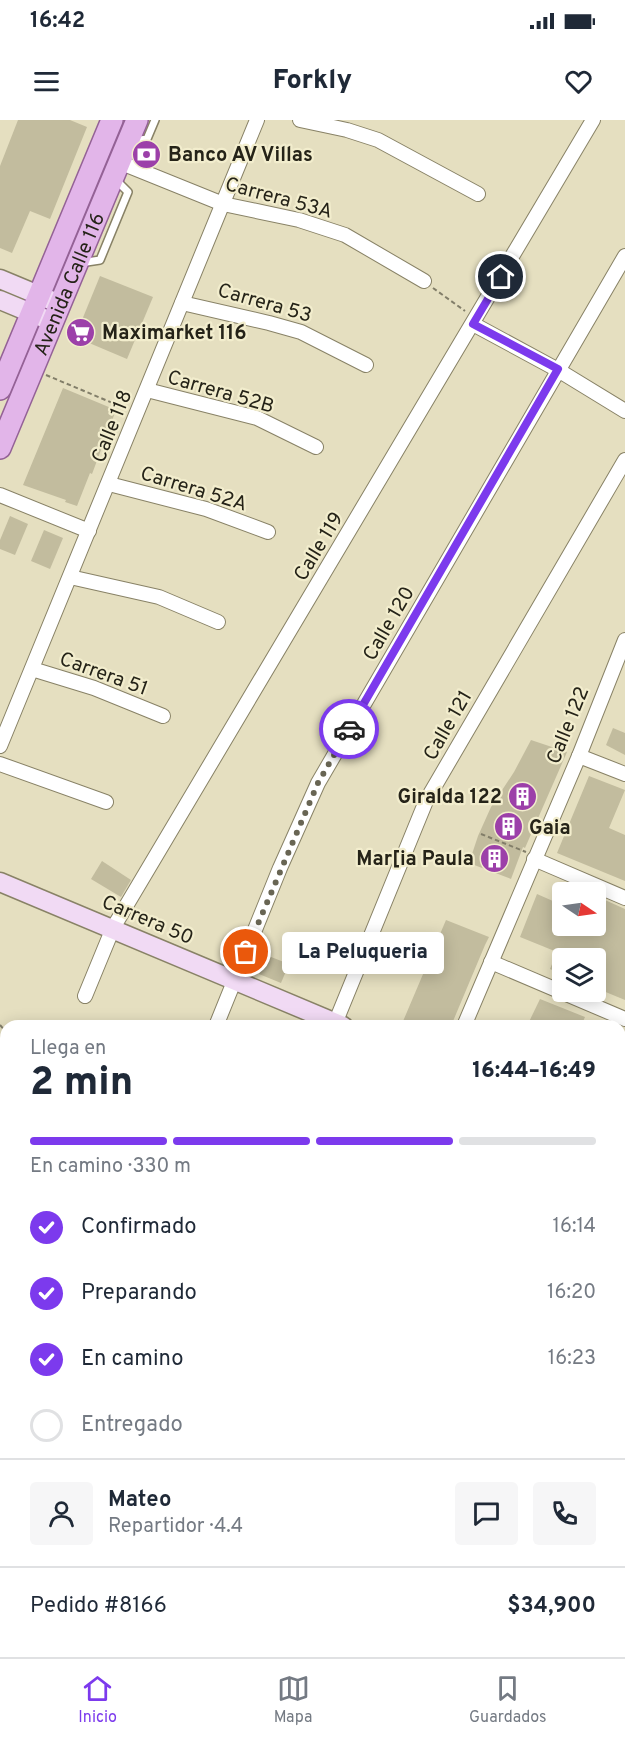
<!DOCTYPE html>
<html lang="es">
<head>
<meta charset="utf-8">
<style>
	:root { --surface:#fff; --page:#f6f6f7; --text:#1f2937; --muted:#747a83; --line:#e0e1e3; --accent:#7c3aed }
	body { margin:0; font-family:Overpass,sans-serif; background:var(--page); color:var(--text); height:100vh; display:flex; flex-direction:column; font-size:22px; white-space:nowrap }
	* { box-sizing:border-box; margin:0 }
	p { font-size:20px; color:var(--muted) }
	.icon { flex:none; width:33px; height:33px; fill:none; stroke:currentColor; stroke-width:2; stroke-linecap:round; stroke-linejoin:round }
	.map { position:relative; flex:1; overflow:hidden }
	.panel { position:absolute; left:0px; top:900px; width:626px; height:638px; display:flex; flex-direction:column; background:var(--surface); border-radius:18px 18px 0 0; box-shadow:0 3px 15px #0003 }
	.panel>* { flex:none }
	.needle { width:39px; rotate:103deg }
	.buttons { position:absolute; left:552px; top:762px; display:grid; gap:12px }
	.buttons a { display:grid; place-items:center; width:54px; height:54px; border-radius:6px; background:var(--surface); box-shadow:0 3px 15px #0003; font-size:30px }
	.pin { position:absolute; display:grid; place-items:center; width:51px; height:51px; color:#fff; margin:-26px; border:3px solid #fff; border-radius:50%; box-shadow:0 2px 6px #0007 }
	.courier { position:absolute; display:grid; place-items:center; width:60px; height:60px; margin:-30px; border:4px solid #7c3aed; border-radius:50%; background:#fff; color:#222; box-shadow:0 2px 8px #0007 }
	.bubble { position:absolute; height:42px; border-radius:6px; background:var(--surface); box-shadow:0 3px 15px #0003; font-size:20px; font-weight:800; line-height:42px; text-align:center }
	.overview em { font-style:normal; font-weight:800 }
	.overview div { display:flex; flex-direction:column-reverse }
	.overview { display:flex; align-items:center; justify-content:space-between; height:102px; padding:0 30px }
	h1 { font-size:39px; font-weight:800; line-height:45px }
	.bar { display:grid; grid-template-columns:repeat(4,1fr); gap:9px 6px; align-content:center; height:72px; padding:0 30px }
	.bar i { height:8px; border-radius:4px; background:var(--line) }
	.bar .selected { background:var(--accent) }
	.bar p { grid-column:span 4 }
	.line { display:flex; align-items:center; gap:15px; padding:0 30px; border-top:2px solid var(--line) }
	.line div { flex:1 }
	.round { display:grid; place-items:center; flex:none; width:63px; height:63px; border-radius:6px; background:var(--page) }
	ol { padding:0 30px; list-style:none }
	li { display:flex; align-items:center; gap:18px; height:66px }
	li p { margin-inline-start:auto }
	li .icon { padding:6px; border-radius:50%; background:var(--accent); color:#fff; stroke-width:4 }
	li:last-child { color:var(--muted) }
	li i { width:33px; height:33px; border:3px solid var(--line); border-radius:50% }
	.status { display:flex; justify-content:space-between; align-items:center; height:42px; padding:0 30px; background:var(--surface); direction:ltr }
	.status svg { height:16px; fill:currentColor }
	header { display:flex; justify-content:space-between; align-items:center; height:78px; padding:0 30px; background:var(--surface); font-size:27px; font-weight:800 }
	.dock { display:flex; justify-content:space-around; align-items:center; height:84px; border-top:2px solid var(--line); background:var(--surface); font-size:16px; color:var(--muted) }
	.dock a { display:grid; justify-items:center; gap:3px }
	.dock .selected { color:var(--accent) }
	.map>svg:first-child { display:block }
</style>
</head>
<body>
<div class="status"><b>16:42</b><svg viewBox="0 0 49 12"><path d="M0 12V9h3v3zM5 12V6h3v6zM10 12V3h3v9zM15 12V0h3v12zM26 1h20v11H26zM47 4h2v5h-2z"/></svg></div>
<header><svg class="icon" aria-label="menu" viewBox="0 0 24 24"><path d="M4 6h16M4 12h16M4 18h16"/></svg>Forkly<svg class="icon" aria-label="heart" viewBox="0 0 24 24"><path d="M12 20l-8-8c-3-5 5-10 8-4 3-6 11-1 8 4z"/></svg></header>
<div class="map">
<svg width="625" height="1537" viewBox="0 0 625 1537">
	<defs>
		<pattern id="grass-tufts" width="24" height="20" patternUnits="userSpaceOnUse" patternTransform="scale(1.5)"><rect width="24" height="20" fill="#d3c787"/><path d="M3 7l-1-3M5 7V3M7 7l1-3M15 17l-1-3M17 17v-4M19 17l1-3" fill="none" stroke="#b5ab74"/></pattern>
		<pattern id="forest-crowns" width="20" height="18" patternUnits="userSpaceOnUse" patternTransform="scale(1.5)"><rect width="20" height="18" fill="#d3c787"/><path d="M2 6a3 3 0 1 1 6 0M12 15a3 3 0 1 1 6 0" fill="none" stroke="#b5ab74"/></pattern>
	</defs>
	<rect width="100%" height="100%" fill="#e5dfc0"/>
	<polygon fill="url(#grass-tufts)" points="0,1366 6,1369 6,1407 0,1422"/>
	<polygon fill="url(#forest-crowns)" points="625,1145 625,1368 620,1382 620,1157"/>
	<polygon fill="#d3c787" points="620,1285 625,1287 625,1321 620,1319"/>
	<g fill="#c2bc9e">
		<polygon points="18,0 70,0 87,7 50,99 30,91 12,133 0,128 0,46"/>
		<polygon points="100,156 153,177 127,239 75,217"/>
		<polygon points="63,268 116,290 92,354 90,353 77,386 65,382 66,380 23,365"/>
		<polygon points="10,396 28,404 15,435 0,429 0,420"/>
		<polygon points="44,410 63,418 50,449 31,441"/>
		<polygon points="613,608 625,613 625,635 606,625"/>
		<polygon points="531,620 567,632 525,728 523,727 511,759 469,743 478,716 491,687 514,652"/>
		<polygon points="589,656 625,670 609,708 625,715 625,761 557,733"/>
		<polygon points="102,741 131,760 121,777 91,759"/>
		<polygon points="537,774 562,785 562,806 596,806 596,776 625,789 625,880 596,868 596,838 562,838 562,854 550,849 557,832 520,817"/>
		<polygon points="446,800 489,817 485,825 451,906 401,906"/>
		<polygon points="266,835 289,844 281,863 259,854"/>
		<polygon points="540,879 585,897 581,906 527,906"/>
	</g>
	<g fill="none" stroke-linecap="round" stroke-linejoin="round">
		<defs>
			<g id="lane">
				<polyline points="133,21 147,19 155,0"/>
				<polyline points="80,143 100,140 128,72 115,59"/>
			</g>
			<g id="street">
				<polyline points="300,0 347,10 378,20 478,74"/>
				<polyline points="119,42 223,84 299,100 345,115 424,161"/>
				<polyline points="182,183 269,203 301,212 366,245"/>
				<polyline points="473,204 558,250 625,291"/>
				<polyline points="147,270 257,298 316,327"/>
				<polyline points="109,364 206,389 268,412"/>
				<polyline points="0,375 89,411"/>
				<polyline points="70,457 159,477 218,502"/>
				<polyline points="32,549 94,568 163,596"/>
				<polyline points="0,626 257,0"/>
				<polyline points="579,636 625,654"/>
				<polyline points="0,644 106,682"/>
				<polyline points="534,739 625,778"/>
				<polyline points="491,842 625,899"/>
				<polyline points="85,876 113,808 593,0"/>
				<polyline points="216,906 280,748 318,663 625,136"/>
				<polyline points="334,906 426,681 625,340"/>
				<polyline points="464,906 579,636 625,520"/>
				<polyline points="0,1024 6,1027"/>
				<polyline points="0,1135 6,1137"/>
				<polyline points="0,1243 6,1246"/>
				<polyline points="0,1360 6,1362"/>
				<polyline points="620,1400 625,1387"/>
				<polyline points="0,1434 6,1420"/>
				<polyline points="0,1464 6,1466"/>
				<polyline points="620,1472 625,1474"/>
				<polyline points="162,1532 175,1537"/>
				<polyline points="475,1532 488,1537"/>
				<polyline points="327,1537 329,1532"/>
			</g>
			<g id="secondary">
				<polyline points="0,159 60,184"/>
				<polyline points="0,180 53,202"/>
				<polyline points="0,762 343,906"/>
				<polyline points="620,1024 625,1027"/>
				<polyline points="199,1537 201,1532"/>
			</g>
			<g id="primary">
				<polyline points="0,269 112,0"/>
				<path id="s1" d="M0,328L137,0"/>
			</g>
		</defs>
		<use href="#lane" stroke="#888266" stroke-width="10"/>
		<use href="#street" stroke="#888266" stroke-width="16"/>
		<use href="#secondary" stroke="#888266" stroke-width="21"/>
		<use href="#primary" stroke="#946296" stroke-width="24"/>
		<g stroke="#827e69" stroke-width="2" stroke-dasharray="4.5 3" stroke-linecap="butt">
			<polyline points="433,168 465,191"/>
			<polyline points="46,255 127,289"/>
			<polyline points="481,714 526,732"/>
			<polyline points="0,905 6,912"/>
			<polyline points="620,1119 625,1106"/>
			<polyline points="620,1153 621,1154"/>
			<polyline points="620,1274 625,1276"/>
		</g>
		<use href="#lane" stroke="#fff" stroke-width="7"/>
		<use href="#street" stroke="#fff" stroke-width="14"/>
		<use href="#secondary" stroke="#f1daf4" stroke-width="18"/>
		<use href="#primary" stroke="#e2b5e9" stroke-width="21"/>
	</g>
	<g fill="none" stroke-linecap="round" stroke-linejoin="round">
		<polyline stroke="#686553" stroke-width="6" stroke-dasharray="0 10.8" points="246,832 318,663 349,609"/>
		<polyline stroke="#7c3aed" stroke-width="8" points="349,609 558,249 473,204 501,157"/>
	</g>
	<defs>
		<symbol id="bank-disc" viewBox="-11 -11 22 22"><circle r="9.5" fill="#9c40a9" stroke="#f2edcd"/><path d="M-6-4H6V4H-6ZM0-2.3a2.3 2.3 0 1 0 0 4.6a2.3 2.3 0 1 0 0-4.6Z" fill="#fff"/></symbol>
		<symbol id="supermarket-disc" viewBox="-11 -11 22 22"><circle r="9.5" fill="#9c40a9" stroke="#f2edcd"/><path d="M-6-5.5h2.5l.6 2H6L4.5 2H-2.5L-4.4-4H-6ZM-1.5 3.2a1.3 1.3 0 1 0 .1 0ZM3 3.2a1.3 1.3 0 1 0 .1 0Z" fill="#fff"/></symbol>
		<symbol id="building-disc" viewBox="-11 -11 22 22"><circle r="9.5" fill="#9c40a9" stroke="#f2edcd"/><path d="M-4-6H4V6H1V3H-1V6H-4ZM-2.5-4.3h1.7v1.8h-1.7ZM.8-4.3h1.7v1.8H.8ZM-2.5-1h1.7V.8h-1.7ZM.8-1h1.7V.8H.8Z" fill="#fff"/></symbol>
	</defs>
	<g fill-rule="evenodd">
		<use href="#bank-disc" x="130" y="18" width="33" height="33"/>
		<use href="#supermarket-disc" x="64" y="196" width="33" height="33"/>
		<use href="#building-disc" x="506" y="660" width="33" height="33"/>
		<use href="#building-disc" x="492" y="690" width="33" height="33"/>
		<use href="#building-disc" x="478" y="722" width="33" height="33"/>
	</g>
	<g text-anchor="middle" stroke-width="4.5" stroke-linejoin="round" paint-order="stroke">
		<g font-size="20" font-weight="bold" fill="#252318" stroke="#f2edcd" text-anchor="start">
			<text x="168" y="41">Banco AV Villas</text>
			<text x="102" y="219">Maximarket 116</text>
			<text x="502" y="683" text-anchor="end">Giralda 122</text>
			<text x="529" y="714">Gaia</text>
			<text x="474" y="745" text-anchor="end">Mar[ia Paula</text>
		</g>
		<g font-size="20" fill="#252318" stroke="#f2edcd">
			<text transform="translate(279 77) rotate(15)" y="7">Carrera 53A</text>
			<text dy="7" stroke="none"><textPath href="#s1" startOffset="178">Avenida Calle 116</textPath></text>
			<text transform="translate(265 182) rotate(16)" y="7">Carrera 53</text>
			<text transform="translate(221 271) rotate(16)" y="7">Carrera 52B</text>
			<text transform="translate(111 306) rotate(-68)" y="7">Calle 118</text>
			<text transform="translate(194 368) rotate(17)" y="7">Carrera 52A</text>
			<text transform="translate(318 426) rotate(-59)" y="7">Calle 119</text>
			<text transform="translate(388 503) rotate(-60)" y="7">Calle 120</text>
			<text transform="translate(104 553) rotate(20)" y="7">Carrera 51</text>
			<text transform="translate(447 605) rotate(-60)" y="7">Calle 121</text>
			<text transform="translate(567 605) rotate(-68)" y="7">Calle 122</text>
			<text transform="translate(148 799) rotate(23)" y="7">Carrera 50</text>
		</g>
	</g>
</svg>
<div class="buttons">
<a><svg class="needle" viewBox="-14 -14 28 28"><path d="M0-13l5 13h-10z" fill="#e53935"/><path d="M0 13l5-13h-10z" fill="#747a83"/></svg></a>
<a><svg class="icon" aria-label="layers" viewBox="0 0 24 24"><path d="M12 4l9 5-9 5-9-5zM3 14l9 5 9-5"/></svg></a>
</div>
<div class="pin" style="left:246px;top:832px;background:#ea580c"><svg class="icon" aria-label="bag" viewBox="0 0 24 24"><path d="M5 8h14l-1 12H6zM9 8a3 3 0 0 1 6 0"/></svg></div>
<div class="pin" style="left:501px;top:157px;background:#1f2937"><svg class="icon" aria-label="home" viewBox="0 0 24 24"><path d="M3 11l9-7 9 7M6 9v11h12V9"/></svg></div>
<div class="courier" style="left:349px;top:609px"><svg class="icon" aria-label="car" viewBox="0 0 24 24"><path d="M5 17H2v-5l4-1 3-4h7l3 4 3 1v5h-3M9 17h6M6 11h13"/><circle cx="7" cy="17" r="2"/><circle cx="17" cy="17" r="2"/></svg></div>
<div class="bubble" style="left:282px;top:812px;width:162px">La Peluqueria</div>
<section class="panel">
<div class="overview"><div><h1>2 min</h1><p>Llega en</p></div><em>16:44–16:49</em></div>
<div class="bar"><i class="selected"></i><i class="selected"></i><i class="selected"></i><i></i><p>En camino · 330 m</p></div>
<ol>
<li><svg class="icon" aria-label="check" viewBox="0 0 24 24"><path d="M5 12l5 5 9-10"/></svg>Confirmado<p>16:14</p></li>
<li><svg class="icon" aria-label="check" viewBox="0 0 24 24"><path d="M5 12l5 5 9-10"/></svg>Preparando<p>16:20</p></li>
<li><svg class="icon" aria-label="check" viewBox="0 0 24 24"><path d="M5 12l5 5 9-10"/></svg>En camino<p>16:23</p></li>
<li><i></i>Entregado</li>
</ol>
<div class="line" style="height:108px"><a class="round"><svg class="icon" aria-label="person" viewBox="0 0 24 24"><circle cx="12" cy="8" r="4"/><path d="M4 21q1-7 8-7t8 7"/></svg></a><div><b>Mateo</b><p>Repartidor · 4.4</p></div><a class="round"><svg class="icon" aria-label="chat" viewBox="0 0 24 24"><path d="M4 5h16v11H9l-5 4z"/></svg></a><a class="round"><svg class="icon" aria-label="phone" viewBox="0 0 24 24"><path d="M5 4h4l2 5-3 2q2 4 5 5l2-3 5 2v4C11 20 4 13 5 4z"/></svg></a></div>
<div class="line" style="height:78px"><div>Pedido #8166</div><b>$34,900</b></div>
</section>
</div>
<nav class="dock">
<a class="selected"><svg class="icon" aria-label="home" viewBox="0 0 24 24"><path d="M3 11l9-7 9 7M6 9v11h12V9"/></svg>Inicio</a>
<a><svg class="icon" aria-label="map" viewBox="0 0 24 24"><path d="M3 6l6-2 6 2 6-2v14l-6 2-6-2-6 2zM9 4v14M15 6v14"/></svg>Mapa</a>
<a><svg class="icon" aria-label="saved" viewBox="0 0 24 24"><path d="M7 4h10v16l-5-4-5 4z"/></svg>Guardados</a>
</nav>
</body>
</html>
